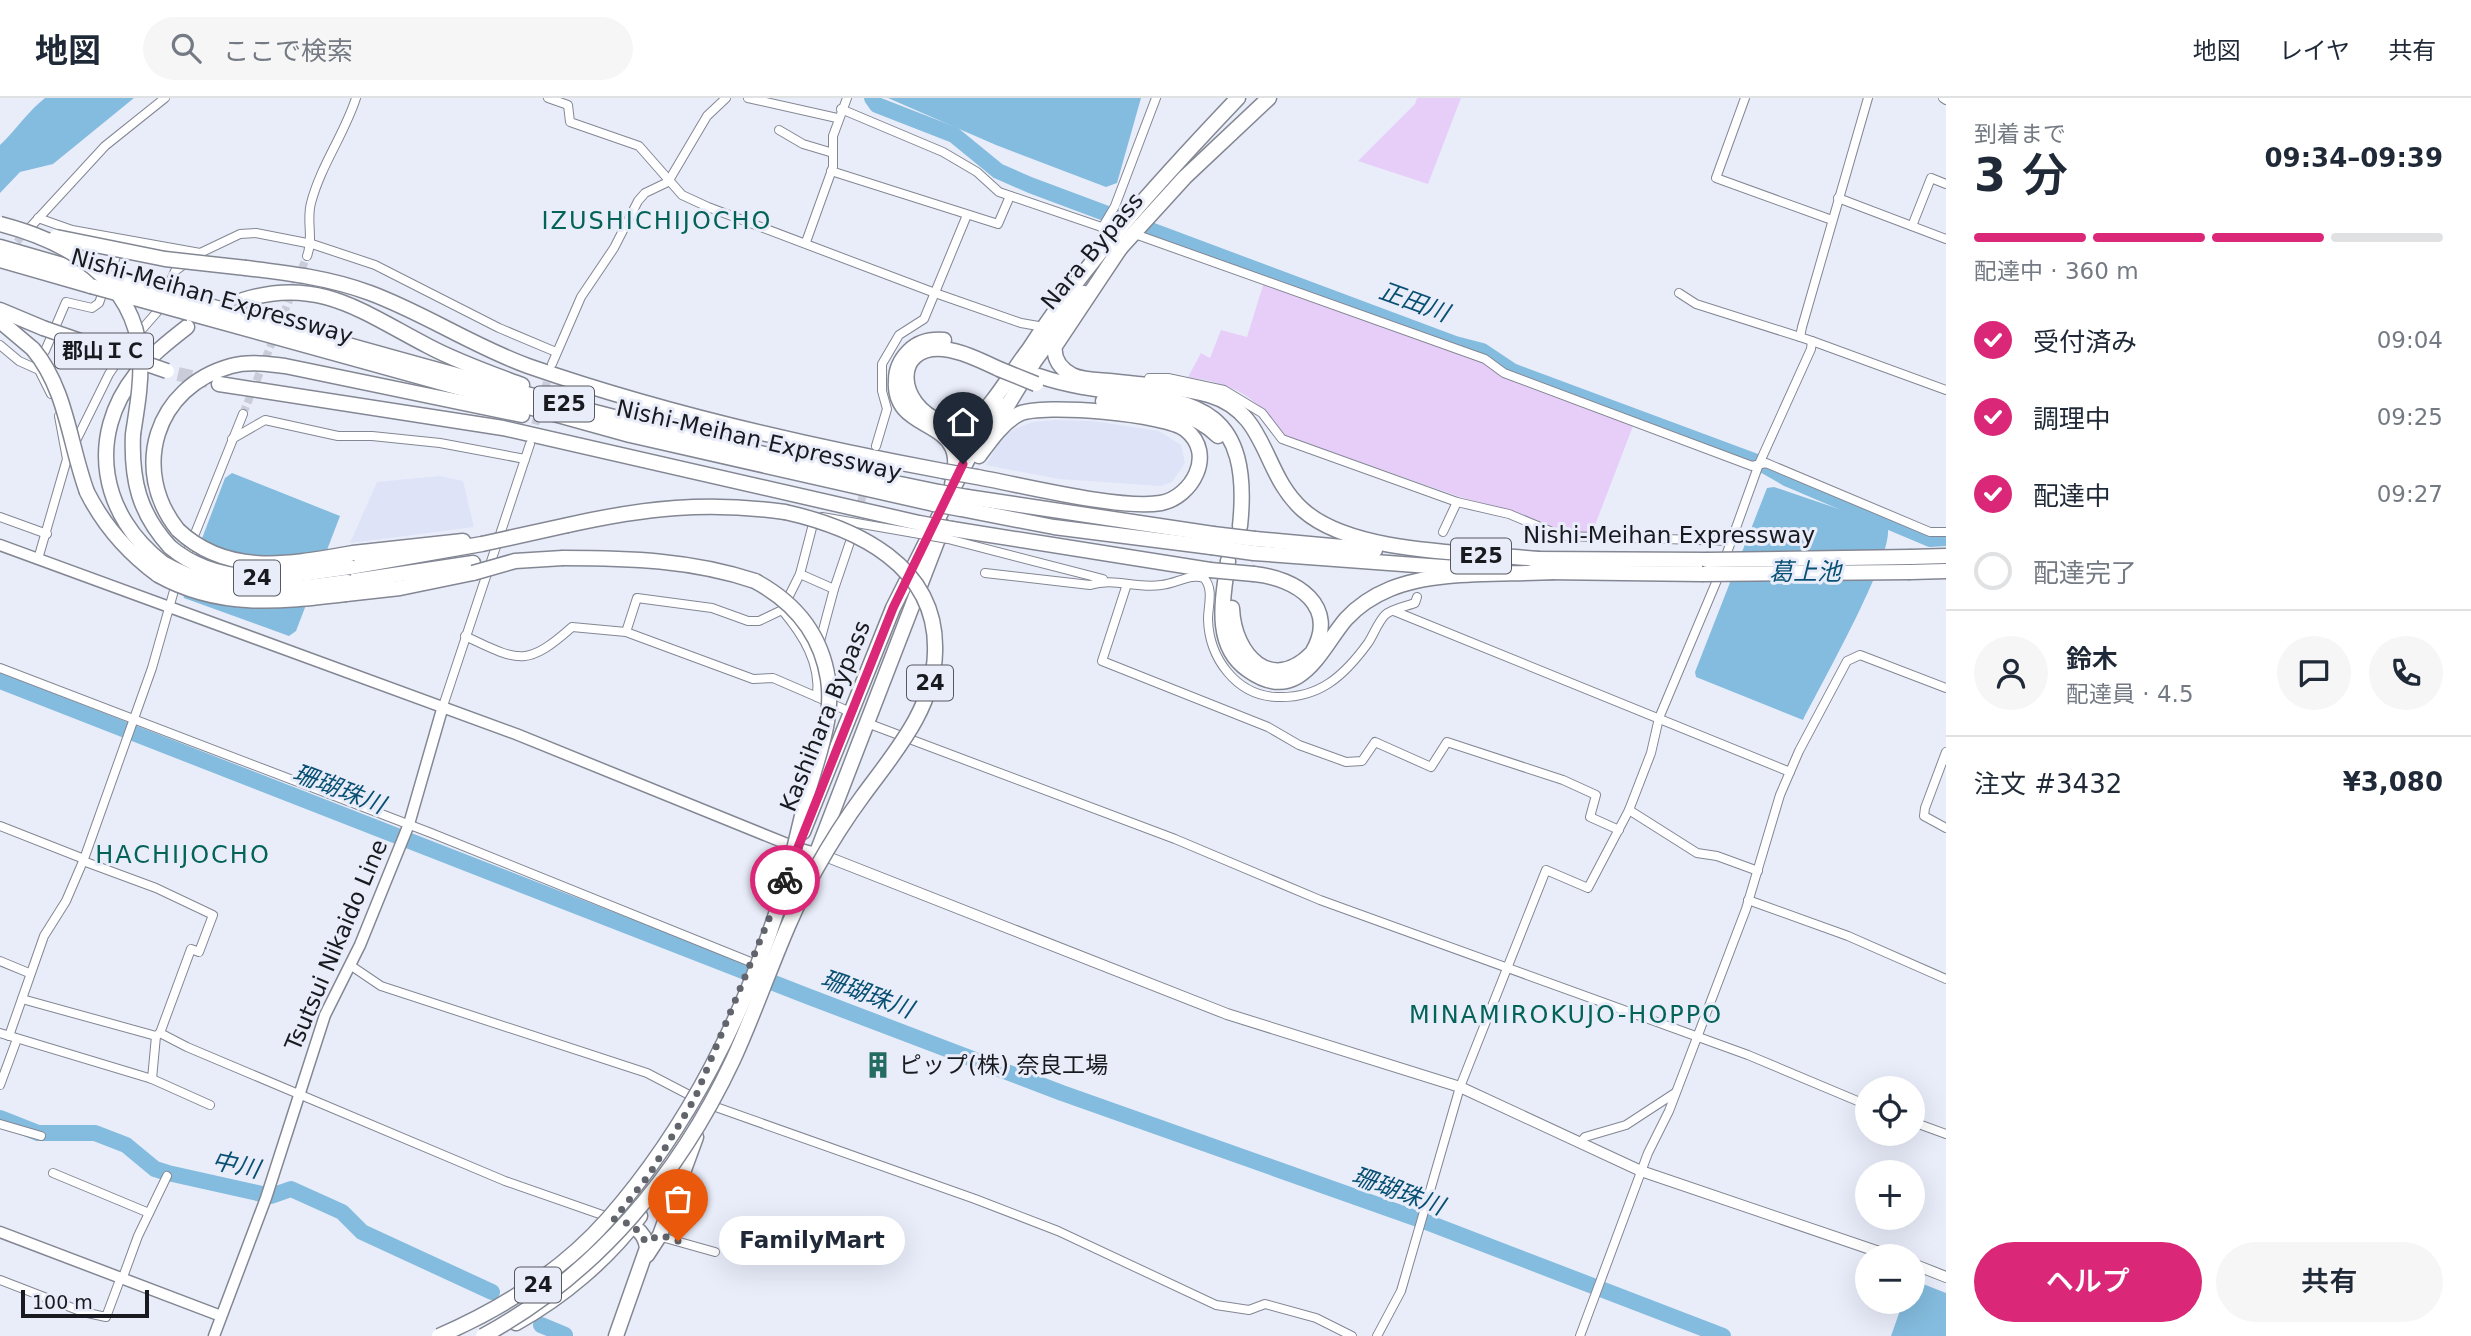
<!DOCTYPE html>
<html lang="ja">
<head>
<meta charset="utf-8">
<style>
	:root { --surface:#fff; --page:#f6f6f7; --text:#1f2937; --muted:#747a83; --line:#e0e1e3; --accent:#db2777 }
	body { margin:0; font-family:"DejaVu Sans","Noto Sans JP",sans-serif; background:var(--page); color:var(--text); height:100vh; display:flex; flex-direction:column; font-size:26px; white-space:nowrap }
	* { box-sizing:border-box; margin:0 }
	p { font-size:23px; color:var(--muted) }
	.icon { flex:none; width:38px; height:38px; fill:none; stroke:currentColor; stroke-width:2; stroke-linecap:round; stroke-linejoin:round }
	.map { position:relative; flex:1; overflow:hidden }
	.side { display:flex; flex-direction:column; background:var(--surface); width:525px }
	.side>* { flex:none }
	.fabs { position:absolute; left:1855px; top:978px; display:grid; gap:14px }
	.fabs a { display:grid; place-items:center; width:70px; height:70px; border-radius:50%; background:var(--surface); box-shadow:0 7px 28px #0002; font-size:35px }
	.scale { position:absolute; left:21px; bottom:18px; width:128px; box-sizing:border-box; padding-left:7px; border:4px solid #191a1f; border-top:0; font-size:19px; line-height:24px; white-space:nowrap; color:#191a1f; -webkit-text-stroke:5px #e9edfa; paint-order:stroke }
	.pin { position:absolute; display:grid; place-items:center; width:60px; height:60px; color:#fff; margin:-72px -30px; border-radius:50% 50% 50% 0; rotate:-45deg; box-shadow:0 0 7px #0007 }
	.pin .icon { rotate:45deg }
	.courier { position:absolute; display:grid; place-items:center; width:70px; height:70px; margin:-35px; border:5px solid #db2777; border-radius:50%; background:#fff; color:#222; box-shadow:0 2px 9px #0007 }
	.bubble { position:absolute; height:49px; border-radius:24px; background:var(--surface); box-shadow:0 7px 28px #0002; font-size:23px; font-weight:600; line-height:49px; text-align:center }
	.headline em { font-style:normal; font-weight:600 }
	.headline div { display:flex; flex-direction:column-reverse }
	.headline { display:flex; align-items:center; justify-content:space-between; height:119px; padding:0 28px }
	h1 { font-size:46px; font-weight:600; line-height:52px }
	.bar { display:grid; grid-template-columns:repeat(4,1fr); gap:10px 7px; align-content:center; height:84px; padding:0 28px }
	.bar i { height:9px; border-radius:5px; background:var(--line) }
	.bar .active { background:var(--accent) }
	.bar p { grid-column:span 4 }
	.line { display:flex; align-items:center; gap:18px; padding:0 28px; border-top:2px solid var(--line) }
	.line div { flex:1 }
	.round { display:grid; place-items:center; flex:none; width:74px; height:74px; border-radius:37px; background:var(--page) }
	ol { padding:0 28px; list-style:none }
	li { display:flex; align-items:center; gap:21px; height:77px }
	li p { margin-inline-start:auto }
	li .icon { padding:7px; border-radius:50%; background:var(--accent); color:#fff; stroke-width:4 }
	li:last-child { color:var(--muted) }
	li i { width:38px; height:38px; border:4px solid var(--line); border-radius:50% }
	.button { display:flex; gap:14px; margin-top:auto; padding:14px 28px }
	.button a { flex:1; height:80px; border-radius:42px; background:var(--accent); color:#fff; font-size:28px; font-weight:600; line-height:80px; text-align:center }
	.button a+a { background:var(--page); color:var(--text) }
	header { display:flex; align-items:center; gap:42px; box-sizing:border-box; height:98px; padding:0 35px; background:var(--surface); border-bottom:2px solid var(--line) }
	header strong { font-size:33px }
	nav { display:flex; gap:38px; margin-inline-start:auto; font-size:24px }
	.search { width:490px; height:63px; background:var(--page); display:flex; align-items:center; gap:18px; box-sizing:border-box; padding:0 24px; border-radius:38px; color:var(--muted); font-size:26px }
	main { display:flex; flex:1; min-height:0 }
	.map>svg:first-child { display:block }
</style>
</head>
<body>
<header>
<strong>地図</strong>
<div class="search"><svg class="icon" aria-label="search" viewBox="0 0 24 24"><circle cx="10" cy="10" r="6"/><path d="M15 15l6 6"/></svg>ここで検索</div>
<nav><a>地図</a><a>レイヤ</a><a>共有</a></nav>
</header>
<main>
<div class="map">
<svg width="1946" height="1238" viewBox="0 0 1946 1238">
	<rect width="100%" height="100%" fill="#e9edfa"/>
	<g fill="#dee3f8">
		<polygon points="1055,322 1093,323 1159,333 1181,347 1185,365 1172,384 1161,388 1059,381 986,367 1002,339 1016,330 1033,324"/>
		<polygon points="440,378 463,383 474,429 350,445 377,384"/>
	</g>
	<g fill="#e6cef9">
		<polygon points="1417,0 1461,0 1428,86 1358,63 1415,6"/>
		<path d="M1264,184L1471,257L1518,283L1633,328L1592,435L1561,433L1519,415L1460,399L1283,337C1256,298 1235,286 1188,279L1201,255L1210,260L1221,232L1247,239Z"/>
	</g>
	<g fill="#84bcdf">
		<path d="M45,0H134L53,66L20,74L0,95V47C16,32 28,13 45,0Z"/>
		<polygon points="888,0 1141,0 1117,85 1106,89 996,47"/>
		<polygon points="232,375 340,418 296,533 289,538 184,500 182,493 225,380"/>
		<path d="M1774,389L1880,425L1888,431C1891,463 1821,586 1803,622L1696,579L1695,574L1767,390Z"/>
		<polygon points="1913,1182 1946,1195 1946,1238 1891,1238 1903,1204 1913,1204"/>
	</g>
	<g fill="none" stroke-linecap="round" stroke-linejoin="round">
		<g stroke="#84bcdf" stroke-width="16">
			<polyline points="872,0 877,7 954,37 998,73 1030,87 1455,246 1482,253 1512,273 1762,366 1788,381 1930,441 1946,440"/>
			<polyline points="0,583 807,898 1062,995 1429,1125 1723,1238"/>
			<polyline points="0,1020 38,1035 95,1035 126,1047 155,1071 168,1075 271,1098 291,1091 342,1114 362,1134 492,1194"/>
			<polyline points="541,1227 565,1237"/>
		</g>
		<g stroke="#cacdd9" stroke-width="8" stroke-dasharray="8 4" stroke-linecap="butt">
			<polyline points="9,153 23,137"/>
			<polyline points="243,316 307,158"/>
			<polyline points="532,338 550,273"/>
			<polyline points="855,428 873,357"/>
		</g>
		<polyline stroke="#cacdd9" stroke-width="14" stroke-dasharray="14 7" stroke-linecap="butt" points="178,276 208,283"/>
		<defs>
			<g id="minor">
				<polyline points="548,0 568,7 570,24 639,48 682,97 708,109 935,195 1021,225 1044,229"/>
				<polyline points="748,0 837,20"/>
				<polyline points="1745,0 1716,80 1832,122"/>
				<polyline points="1943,0 1946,2"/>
				<polyline points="841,11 943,54 977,74 999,94 1119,135"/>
				<polyline points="779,32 803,46 833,55"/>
				<polyline points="831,73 998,126 1010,98"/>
				<polyline points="1838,100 1946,141"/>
				<polyline points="38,120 72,132 200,155 240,136 256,135 312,146 375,167 499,230 556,254"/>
				<polyline points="1912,128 1931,80 1946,86"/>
				<polyline points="1102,130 1115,108 1156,0"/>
				<polyline points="1132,135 1485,261 1504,275 1752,368 1766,365 1930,434 1946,434"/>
				<polyline points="24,136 105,48 165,0"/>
				<polyline points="806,144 833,69 833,38 847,0"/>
				<path d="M307,158C314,140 306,123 311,105C321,67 344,37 356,0"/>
				<polyline points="1679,195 1696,206 1800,239"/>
				<polyline points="1812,243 1946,292"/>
				<polyline points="0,247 19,263 39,272 51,296"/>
				<polyline points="38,260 45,253 66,204 92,210 99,205 119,150"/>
				<polyline points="552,266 581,199 614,150 638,103 645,95 668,84 707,18 726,0"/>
				<polyline points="1149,280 1168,280 1224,292 1262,315 1282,341 1457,404 1509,416 1562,438 1732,443"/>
				<polyline points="232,341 265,322 338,338 372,338 440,345 525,361"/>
				<polyline points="876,348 887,311 882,293 882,266 899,237 924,221 967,117"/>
				<polyline points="67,361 109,276 130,245 157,214 175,173 189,163"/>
				<polyline points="0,419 47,436"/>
				<polyline points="1443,434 1457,404"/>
				<polyline points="948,441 1103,481"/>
				<polyline points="38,461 67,361 59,318"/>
				<polyline points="184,463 243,316"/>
				<polyline points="1724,463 1759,366 1811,251 1812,243 1800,239 1802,229 1868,0"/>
				<path d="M985,475L1090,487C1114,479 1136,491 1161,487C1176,486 1190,475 1204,480C1214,491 1208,508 1208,521C1209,560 1236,597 1276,599C1319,601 1344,578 1368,545C1374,536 1378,524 1385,517C1391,511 1407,508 1415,505L1417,499"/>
				<polyline points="800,476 834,491 819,547"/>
				<polyline points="1127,486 1102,563 1268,629 1299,647 1346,664 1362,663 1375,644 1431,669 1447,644 1563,682 1596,697 1590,719 1619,732"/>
				<polyline points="834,491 853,435"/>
				<polyline points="1394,513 1790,674"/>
				<polyline points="626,534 637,500 712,510 748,523 759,523 782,512"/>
				<path d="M465,538C518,563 526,570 572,529L626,534L753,581L773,580L817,599"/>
				<polyline points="0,570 431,735 753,865"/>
				<polyline points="443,608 530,346"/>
				<path d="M850,614L817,599C821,565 803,537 782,512L800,476L813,426L822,419L914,435"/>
				<polyline points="867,625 1175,741 1320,802 1748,957 1867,1007"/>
				<polyline points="1946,654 1925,710 1924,718 1946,730"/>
				<polyline points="1629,712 1697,755 1717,758 1758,773"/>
				<polyline points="0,728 84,761"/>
				<polyline points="83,763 156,790 213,817 199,854 191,851 160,935"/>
				<polyline points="1748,802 1848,838 1946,881"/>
				<polyline points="0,863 29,875"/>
				<polyline points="350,867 381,888 647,975 695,1000"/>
				<polyline points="22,901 156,938 160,935 187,949 505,1083 611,1120"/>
				<polyline points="0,935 152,981 210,1007"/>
				<polyline points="9,938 44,838 66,803 84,761 152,570 177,482"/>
				<polyline points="152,981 156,938"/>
				<polyline points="0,987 17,941"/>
				<polyline points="713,1008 975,1101 1058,1133 1216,1207 1249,1212 1265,1206 1316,1220 1352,1238"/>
				<polyline points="1913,1024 1946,1036"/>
				<polyline points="0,1026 41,1038"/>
				<polyline points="1580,1045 1585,1039 1626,1027 1675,995"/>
				<polyline points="53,1075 149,1115"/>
				<polyline points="658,1138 715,1154"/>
				<polyline points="123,1179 138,1138 167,1078"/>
				<polyline points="0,1182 83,1214 106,1219 121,1179"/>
				<polyline points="1377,1238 1401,1193 1460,989 1546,772 1588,790 1629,712 1651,655 1659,620 1720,475"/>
				<polyline points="1580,1238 1648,1055 1669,1013 1746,811 1780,697 1799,653 1847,563 1860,557 1946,590"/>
			</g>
			<g id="tertiary">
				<polyline points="820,756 1227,916 1460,989 1641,1073 1891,1158"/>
				<polyline points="1913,1166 1946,1179"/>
			</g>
			<g id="secondary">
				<polyline points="0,447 516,636 797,750 816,755"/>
				<polyline points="0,1134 221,1218"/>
				<polyline points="214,1238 266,1100 325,917 360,847 409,726 443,608"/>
			</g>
			<g id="trunk">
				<polyline points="1114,157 1185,79 1269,0"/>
				<path d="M1022,262C1083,166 1160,82 1238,0"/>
				<polyline points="987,341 1034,264 1084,195"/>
				<polyline points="803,734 893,510 997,303"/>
				<polyline points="809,775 943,428"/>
				<path d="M614,1121C630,1126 645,1131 647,1150L616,1238"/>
				<polyline points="647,1157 660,1137 696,1039"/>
				<path d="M516,1225C563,1199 608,1161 640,1118"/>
			</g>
			<g id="motorway">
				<polyline points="0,149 94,176"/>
				<path d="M1121,149L1055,248C1053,261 1061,271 1072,277C1083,282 1097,282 1109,283C1141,287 1177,288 1209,297C1269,315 1261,375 1303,412C1354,457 1471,454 1538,461"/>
				<polyline points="0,162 91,188"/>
				<path d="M246,170C288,175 330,180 370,195C424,215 473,248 528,268C663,315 803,347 943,373"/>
				<path d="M243,202C319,178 364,215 428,248C458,264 490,275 522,287"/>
				<path d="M192,203C439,273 687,344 939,394"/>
				<polyline points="0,212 43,230"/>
				<polyline points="189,215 630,337 934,406"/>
				<polyline points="0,223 33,251"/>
				<path d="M944,242C931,241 918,244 909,253C901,261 896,271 896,282C893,326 939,322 952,349C958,361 954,375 952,387"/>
				<path d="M999,271C982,263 962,253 943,251C893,247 896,307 942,324C951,327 960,329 968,325C989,316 1012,273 1027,254"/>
				<path d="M1039,278C1143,314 1257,267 1240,428"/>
				<polyline points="219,286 503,330 919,425"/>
				<path d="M1103,303C1143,309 1188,308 1218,338"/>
				<path d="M133,336C131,382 139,415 170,449"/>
				<path d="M977,379C1022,387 1120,412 1161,405C1192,399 1216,356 1186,332C1167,316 1042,305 1019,316C1002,325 990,343 979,358"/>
				<path d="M87,394C104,428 127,454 158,477"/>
				<polyline points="967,399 1213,436"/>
				<polyline points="961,411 1054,429 1211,449"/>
				<path d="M568,427C644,410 707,403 785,414"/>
				<polyline points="952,431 1210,472"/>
				<path d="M178,432C130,372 155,289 231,268C249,263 267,266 285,268L522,317"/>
				<polyline points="1255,441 1375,452"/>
				<polyline points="353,455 463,443"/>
				<polyline points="1254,455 1470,471"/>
				<polyline points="1911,459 1946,458"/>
				<path d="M563,460C629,460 692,462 755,483"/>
				<polyline points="1532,461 1707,462"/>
				<path d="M1228,463C1223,500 1212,547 1248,572C1300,609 1321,550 1346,521C1358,508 1373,498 1390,491C1435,472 1504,477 1553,474"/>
				<path d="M163,465C101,418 86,339 136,276C150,258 169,243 187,229"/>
				<polyline points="350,469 482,446"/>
				<polyline points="1546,474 1702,476"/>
				<polyline points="1910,474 1946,473"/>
				<polyline points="347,484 473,465"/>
				<polyline points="346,496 400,490 473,475"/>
				<path d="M1232,510C1234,558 1272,596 1312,555C1340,508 1296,480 1254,476"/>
			</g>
		</defs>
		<use href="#minor" stroke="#838793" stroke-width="10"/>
		<use href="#tertiary" stroke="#838793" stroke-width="12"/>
		<use href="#secondary" stroke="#838793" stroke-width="13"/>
		<use href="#trunk" stroke="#838793" stroke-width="17"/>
		<use href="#motorway" stroke="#838793" stroke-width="17"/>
		<use href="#minor" stroke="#fff" stroke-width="8"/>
		<use href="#tertiary" stroke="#fff" stroke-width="10"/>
		<use href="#secondary" stroke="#fff" stroke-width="10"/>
		<use href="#trunk" stroke="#fff" stroke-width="14"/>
		<use href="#motorway" stroke="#fff" stroke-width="14"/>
		<defs>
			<polyline id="minor-bridge" points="914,435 948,441"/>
			<g id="motorway-bridge">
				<path d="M0,126C66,143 134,181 140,256C142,283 137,310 133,336"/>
				<polyline points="56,139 165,161 246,170"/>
				<polyline points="105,179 192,203"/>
				<polyline points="91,188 189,215"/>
				<polyline points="43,230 167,273"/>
				<path d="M33,251C67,292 69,345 87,394"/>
				<polyline points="999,271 1036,286"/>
				<polyline points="943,373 977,379"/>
				<polyline points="939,394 967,399"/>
				<polyline points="934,406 961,411"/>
				<polyline points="919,425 952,431"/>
				<path d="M178,432C228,479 291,466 353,455"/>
				<polyline points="1213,436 1255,441"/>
				<polyline points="482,446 568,427"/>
				<path d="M170,449C223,493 287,478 350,469"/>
				<polyline points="1211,449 1254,455"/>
				<polyline points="1707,462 1911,459"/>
				<path d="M163,465C227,501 278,493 347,484"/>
				<polyline points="1210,472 1254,476"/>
				<polyline points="473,475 515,463 563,460"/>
				<polyline points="1702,476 1910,474"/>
				<path d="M158,477C219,511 279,504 346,496"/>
				<path d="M439,1238C501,1211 563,1172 608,1121C689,1029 746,914 782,797C792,763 799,728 808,694C818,658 834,619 828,581C821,536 794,504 755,483"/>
				<path d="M483,1238C596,1177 679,1077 733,962C762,899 782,831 816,771C830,746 845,722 862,699C894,655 934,611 935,554C938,467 856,430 785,414"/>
			</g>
		</defs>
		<use href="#minor-bridge" stroke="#838793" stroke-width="10" stroke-linecap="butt"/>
		<use href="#motorway-bridge" stroke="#838793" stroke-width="17" stroke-linecap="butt"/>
		<use href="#minor-bridge" stroke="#fff" stroke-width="8"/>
		<use href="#motorway-bridge" stroke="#fff" stroke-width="14"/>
	</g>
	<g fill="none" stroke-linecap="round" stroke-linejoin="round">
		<polyline stroke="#62646c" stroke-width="7" stroke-dasharray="0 12.6" points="678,1143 660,1137 646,1144 633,1127 614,1121 649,1077 695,1000 785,782"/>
		<polyline stroke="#db2777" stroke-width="9" points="785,782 893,510 963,366"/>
	</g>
	<defs>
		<symbol id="building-bare" viewBox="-9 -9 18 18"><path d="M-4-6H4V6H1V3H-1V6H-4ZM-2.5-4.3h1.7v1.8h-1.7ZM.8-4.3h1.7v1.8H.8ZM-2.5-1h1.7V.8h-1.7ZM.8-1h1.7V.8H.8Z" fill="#246b61" stroke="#e9edfa" stroke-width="2.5" paint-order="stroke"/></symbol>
	</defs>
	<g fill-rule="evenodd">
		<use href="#building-bare" x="859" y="948" width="38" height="38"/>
	</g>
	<g text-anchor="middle" stroke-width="6" stroke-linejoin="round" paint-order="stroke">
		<g fill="#e9edfa" stroke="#575961" stroke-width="2">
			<rect x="55" y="235.5" width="98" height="35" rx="5"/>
			<rect x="534" y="288.5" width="60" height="35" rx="5"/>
			<rect x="1451" y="440.5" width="60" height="35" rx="5"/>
			<rect x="234" y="462.5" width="46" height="35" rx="5"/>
			<rect x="907" y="567.5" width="46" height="35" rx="5"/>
			<rect x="515" y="1169.5" width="46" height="35" rx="5"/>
		</g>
		<g font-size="21" font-weight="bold" fill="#191a1f">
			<text x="104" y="260">郡山ＩＣ</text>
			<text x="564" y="313">E25</text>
			<text x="1481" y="465">E25</text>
			<text x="257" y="487">24</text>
			<text x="930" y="592">24</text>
			<text x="538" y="1194">24</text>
		</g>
		<g font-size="23" fill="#191a1f" stroke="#e9edfa">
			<text transform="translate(1092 153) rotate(-50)" y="8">Nara Bypass</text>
			<text transform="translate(212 198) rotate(16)" y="8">Nishi-Meihan Expressway</text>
			<text transform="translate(759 342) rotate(13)" y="8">Nishi-Meihan Expressway</text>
			<text x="1669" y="445">Nishi-Meihan Expressway</text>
			<text transform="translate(825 618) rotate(-68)" y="8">Kashihara Bypass</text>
			<text transform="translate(336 847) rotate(-67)" y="8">Tsutsui Nikaido Line</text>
		</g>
		<g font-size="23" fill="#191a1f" stroke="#e9edfa" text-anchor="start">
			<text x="899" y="975">ピップ(株) 奈良工場</text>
		</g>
		<g font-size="24" letter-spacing="2" fill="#036358" stroke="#e9edfa">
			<text x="657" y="131">IZUSHICHIJOCHO</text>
			<text x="183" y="765">HACHIJOCHO</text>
			<text x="1566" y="925">MINAMIROKUJO-HOPPO</text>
		</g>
		<g font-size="24" font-style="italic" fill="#085073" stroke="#e9edfa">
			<text transform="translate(1414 204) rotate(20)" y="8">正田川</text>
			<text x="1805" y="482">葛上池</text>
			<text transform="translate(339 691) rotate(21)" y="8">珊瑚珠川</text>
			<text transform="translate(867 896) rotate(20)" y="8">珊瑚珠川</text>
			<text transform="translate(236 1067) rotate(12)" y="8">中川</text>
			<text transform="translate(1398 1093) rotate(20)" y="8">珊瑚珠川</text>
		</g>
	</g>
</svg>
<div class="fabs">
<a><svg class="icon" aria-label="locate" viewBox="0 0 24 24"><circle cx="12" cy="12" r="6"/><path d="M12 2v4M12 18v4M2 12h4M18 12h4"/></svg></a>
<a>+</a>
<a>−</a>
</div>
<div class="scale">100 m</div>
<div class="pin" style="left:678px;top:1143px;background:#ea580c"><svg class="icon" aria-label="bag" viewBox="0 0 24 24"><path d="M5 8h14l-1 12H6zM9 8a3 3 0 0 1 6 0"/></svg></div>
<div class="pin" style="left:963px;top:366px;background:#1f2937"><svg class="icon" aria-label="home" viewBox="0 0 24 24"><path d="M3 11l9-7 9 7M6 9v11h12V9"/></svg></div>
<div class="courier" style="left:785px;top:782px"><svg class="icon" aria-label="bike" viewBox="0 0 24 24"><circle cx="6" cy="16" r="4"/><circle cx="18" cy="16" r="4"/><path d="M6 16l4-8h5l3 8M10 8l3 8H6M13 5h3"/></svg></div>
<div class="bubble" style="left:719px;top:1118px;width:186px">FamilyMart</div>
</div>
<section class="side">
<div class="headline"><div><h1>3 分</h1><p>到着まで</p></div><em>09:34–09:39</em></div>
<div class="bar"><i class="active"></i><i class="active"></i><i class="active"></i><i></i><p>配達中 · 360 m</p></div>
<ol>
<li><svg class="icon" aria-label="check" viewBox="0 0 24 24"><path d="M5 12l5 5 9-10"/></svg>受付済み<p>09:04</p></li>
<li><svg class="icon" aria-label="check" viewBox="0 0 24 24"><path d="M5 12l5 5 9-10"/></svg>調理中<p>09:25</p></li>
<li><svg class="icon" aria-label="check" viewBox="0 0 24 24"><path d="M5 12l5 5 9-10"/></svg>配達中<p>09:27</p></li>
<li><i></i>配達完了</li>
</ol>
<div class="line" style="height:126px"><a class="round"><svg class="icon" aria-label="person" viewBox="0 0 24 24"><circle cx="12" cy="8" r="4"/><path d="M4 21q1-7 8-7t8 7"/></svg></a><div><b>鈴木</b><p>配達員 · 4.5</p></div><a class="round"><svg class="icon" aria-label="chat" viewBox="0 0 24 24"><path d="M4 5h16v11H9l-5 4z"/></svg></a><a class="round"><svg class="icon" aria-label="phone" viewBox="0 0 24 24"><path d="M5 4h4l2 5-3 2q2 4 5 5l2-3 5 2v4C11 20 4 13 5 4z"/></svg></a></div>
<div class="line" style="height:91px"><div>注文 #3432</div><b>¥3,080</b></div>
<div class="button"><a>ヘルプ</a><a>共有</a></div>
</section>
</main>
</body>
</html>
